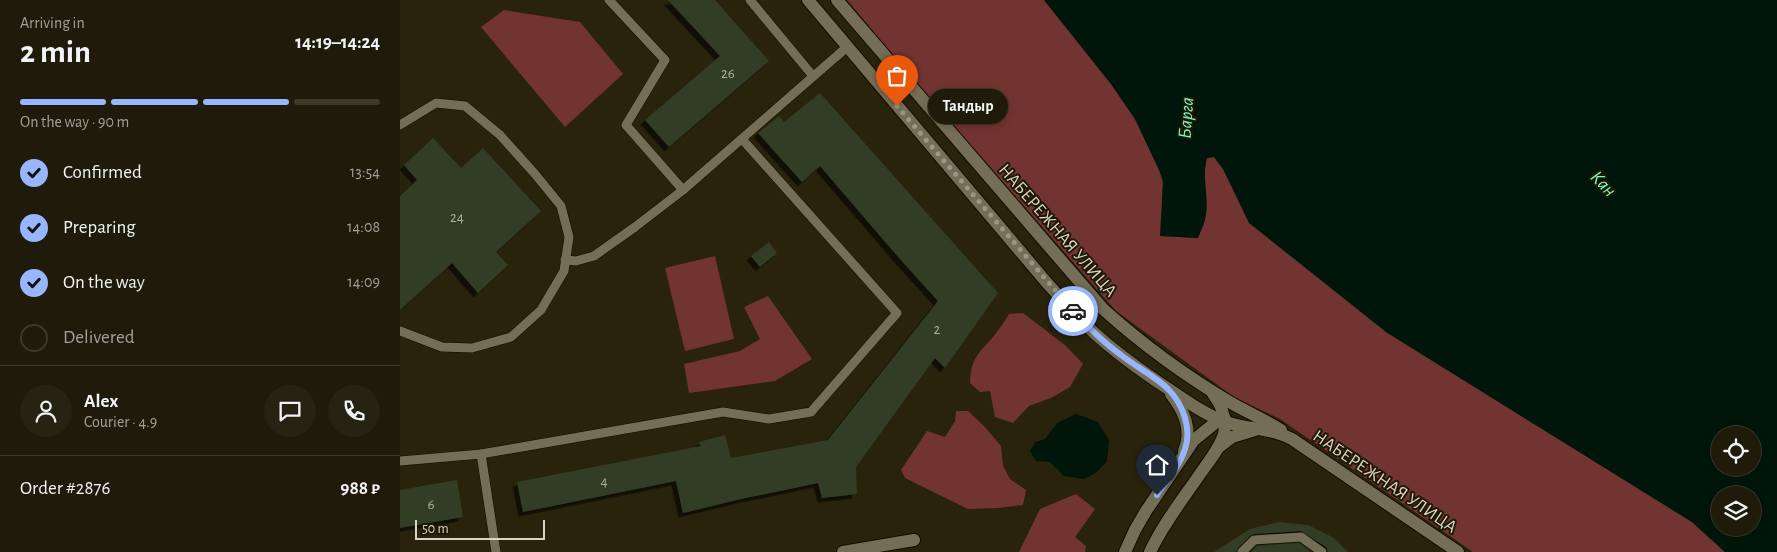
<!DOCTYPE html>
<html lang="en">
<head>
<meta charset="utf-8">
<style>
	:root { --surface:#1f1a09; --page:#272312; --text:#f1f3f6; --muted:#a1a19c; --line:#3c382a; --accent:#97b6fd }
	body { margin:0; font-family:"Alegreya Sans",sans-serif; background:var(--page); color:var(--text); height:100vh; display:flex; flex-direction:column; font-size:19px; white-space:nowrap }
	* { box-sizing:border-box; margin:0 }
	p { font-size:16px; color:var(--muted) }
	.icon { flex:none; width:28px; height:28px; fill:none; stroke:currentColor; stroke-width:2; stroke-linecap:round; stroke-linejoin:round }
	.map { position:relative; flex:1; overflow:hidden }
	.side { display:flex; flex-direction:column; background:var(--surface); width:400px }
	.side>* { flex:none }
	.buttons { position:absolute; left:1311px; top:426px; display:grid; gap:10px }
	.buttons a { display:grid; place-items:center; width:50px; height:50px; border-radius:50%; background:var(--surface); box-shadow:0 2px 8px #0003,0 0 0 1px var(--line); font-size:25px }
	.scale { position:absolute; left:15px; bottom:12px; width:130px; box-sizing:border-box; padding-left:5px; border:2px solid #d8d4c7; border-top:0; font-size:14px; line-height:18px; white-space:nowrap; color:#d8d4c7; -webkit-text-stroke:4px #1f1904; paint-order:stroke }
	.pin { position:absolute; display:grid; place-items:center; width:42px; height:42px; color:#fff; margin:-51px -21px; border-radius:50% 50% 50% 0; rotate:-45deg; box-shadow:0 0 5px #0007 }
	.pin .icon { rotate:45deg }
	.courier { position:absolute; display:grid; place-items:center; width:50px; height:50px; margin:-25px; border:4px solid #97b6fd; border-radius:50%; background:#fff; color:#222; box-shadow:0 1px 6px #0007 }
	.bubble { position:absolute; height:35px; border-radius:18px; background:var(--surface); box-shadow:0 2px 8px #0003,0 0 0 1px var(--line); font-size:16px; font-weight:700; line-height:35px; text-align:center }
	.summary em { font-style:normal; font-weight:700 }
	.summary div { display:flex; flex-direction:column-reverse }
	.summary { display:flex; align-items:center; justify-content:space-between; height:85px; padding:0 20px }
	h1 { font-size:32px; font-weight:700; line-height:38px }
	.bar { display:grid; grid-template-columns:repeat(4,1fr); gap:8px 5px; align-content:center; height:60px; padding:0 20px }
	.bar i { height:6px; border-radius:4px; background:var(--line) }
	.bar .selected { background:var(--accent) }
	.bar p { grid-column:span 4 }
	.line { display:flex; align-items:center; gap:12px; padding:0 20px; border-top:1px solid var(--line) }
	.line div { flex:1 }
	.round { display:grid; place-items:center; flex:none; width:52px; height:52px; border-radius:26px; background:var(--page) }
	ol { padding:0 20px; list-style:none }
	li { display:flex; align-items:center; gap:15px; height:55px }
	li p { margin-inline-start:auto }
	li .icon { padding:5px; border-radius:50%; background:var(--accent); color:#111; stroke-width:4 }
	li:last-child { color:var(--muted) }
	li i { width:28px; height:28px; border:2px solid var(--line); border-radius:50% }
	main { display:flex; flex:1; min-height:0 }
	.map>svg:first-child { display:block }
</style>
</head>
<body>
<main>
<section class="side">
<div class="summary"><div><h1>2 min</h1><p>Arriving in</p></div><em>14:19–14:24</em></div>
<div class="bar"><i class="selected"></i><i class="selected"></i><i class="selected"></i><i></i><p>On the way · 90 m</p></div>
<ol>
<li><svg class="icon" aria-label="check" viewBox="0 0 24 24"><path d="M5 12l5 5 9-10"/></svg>Confirmed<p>13:54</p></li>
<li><svg class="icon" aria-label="check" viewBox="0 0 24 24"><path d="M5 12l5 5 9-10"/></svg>Preparing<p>14:08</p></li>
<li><svg class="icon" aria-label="check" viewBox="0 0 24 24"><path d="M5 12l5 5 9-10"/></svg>On the way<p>14:09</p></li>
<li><i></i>Delivered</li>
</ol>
<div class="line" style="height:90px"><a class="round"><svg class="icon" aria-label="person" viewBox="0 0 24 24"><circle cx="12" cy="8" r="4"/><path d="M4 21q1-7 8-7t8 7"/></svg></a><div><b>Alex</b><p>Courier · 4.9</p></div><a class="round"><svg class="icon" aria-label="chat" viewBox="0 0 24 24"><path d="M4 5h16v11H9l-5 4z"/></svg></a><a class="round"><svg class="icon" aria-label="phone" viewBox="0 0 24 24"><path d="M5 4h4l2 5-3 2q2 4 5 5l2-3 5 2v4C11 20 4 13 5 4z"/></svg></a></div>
<div class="line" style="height:65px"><div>Order #2876</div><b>988 ₽</b></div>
</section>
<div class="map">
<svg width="1377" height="552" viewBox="0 0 1377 552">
	<defs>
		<filter id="shadow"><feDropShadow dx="-4.5" dy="4.5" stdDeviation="0" flood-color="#0009"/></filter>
	</defs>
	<rect width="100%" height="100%" fill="#29230c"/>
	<g fill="#713431">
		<path d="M447,0H644L711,84L735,119L760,172L763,182L761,236L798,238C800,232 804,225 805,219C810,199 801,178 807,158L814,157L823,169L986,332L1292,522L1325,552H1073L880,419L834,397L716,311L530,99Z"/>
		<polygon points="104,10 180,22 223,74 165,127 81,27"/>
		<polygon points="315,256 334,339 285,351 265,268"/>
		<polygon points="368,296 412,359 375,381 289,393 284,364 340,351 360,339 344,307"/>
		<path d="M623,313L666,346L683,364L670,387L651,398L629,406L613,423L595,417L590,391L580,392L570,383C571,359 577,355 593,337C599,330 604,322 609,314Z"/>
		<polygon points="556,411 568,411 585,427 601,446 603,466 610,479 626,490 623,505 598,508 568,509 505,478 501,470 527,431 545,437 555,421"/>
		<polygon points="676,494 695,509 675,537 686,546 685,552 619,552 640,509"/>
	</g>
	<g fill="#00160a" fill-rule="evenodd">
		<path d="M644,0H1377V552H1325L1292,522L986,332L849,223L823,169L814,157L807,158C801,178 810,199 805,219C804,225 800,232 798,238L760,236L763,182L760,172L735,119L711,84ZM1320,435H1352V468H1320ZM1320,495H1352V528H1320Z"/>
		<polygon points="676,414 698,422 709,440 707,461 697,472 684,479 664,476 650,462 636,461 630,451 635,442 645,439 657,423"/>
	</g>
	<g fill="#323c27" filter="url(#shadow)">
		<polygon points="268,0 315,0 369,61 269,147 245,120 320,56"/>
		<polygon points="420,93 598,293 545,368 535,358 456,467 457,494 422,498 418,483 341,499 283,513 276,481 123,512 117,482 301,446 299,442 325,435 331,458 428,440 538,301 499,258 420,166 402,182 358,133 379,116 384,122"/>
		<polygon points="33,138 61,168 83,148 141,211 96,252 108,265 78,293 52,263 0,310 0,196 17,180 4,165"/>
		<polygon points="369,242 377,253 360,267 351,256"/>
		<polygon points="57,480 63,517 0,528 0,490"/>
		<polygon points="879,522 908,525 934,538 948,552 928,552 926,547 901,531 854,534 850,536 838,548 836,552 814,552 850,529"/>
		<polygon points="899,543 911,552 851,552 857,546"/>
	</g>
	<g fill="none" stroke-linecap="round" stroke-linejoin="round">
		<defs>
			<g id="lane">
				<polyline points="209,0 265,60 226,125 283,190"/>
				<polyline points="350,0 413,76"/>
				<polyline points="0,125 36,103 65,106 100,135 135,174 161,206 169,237 164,271 141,310 111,337 72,348 42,347 0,331"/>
				<polyline points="165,260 176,261 194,256 235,227 283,190 447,47"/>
				<polyline points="81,454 96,552"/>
				<polyline points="0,461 81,454 323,412 369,419 411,412 497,313 342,139"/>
				<polyline points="842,552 854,540 901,537 922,552"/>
			</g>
			<polyline id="street" points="443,552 514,540"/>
			<g id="secondary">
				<path d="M408,0L647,283C661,298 674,314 689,328C714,352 744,373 773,392C789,403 805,414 823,421C846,430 870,427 892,439L1058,552"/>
				<path d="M437,0L703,309C743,345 787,377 833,404C849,413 865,420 881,430"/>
				<path d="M771,394C784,411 793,430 784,451"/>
				<polyline points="819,447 832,437 855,430"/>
				<polyline points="725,552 735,530 746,511 794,440 815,423 825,419"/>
				<path d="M750,552C763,524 783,499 800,474C809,461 820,448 824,434C827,418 822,406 813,394"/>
			</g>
		</defs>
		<use href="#lane" stroke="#120c00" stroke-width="10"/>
		<use href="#street" stroke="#120c00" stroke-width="14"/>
		<use href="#secondary" stroke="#120c00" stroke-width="14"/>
		<use href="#lane" stroke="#756e56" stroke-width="9"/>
		<use href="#street" stroke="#756e56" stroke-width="12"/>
		<use href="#secondary" stroke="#756e56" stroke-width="12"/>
	</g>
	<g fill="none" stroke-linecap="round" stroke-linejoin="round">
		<polyline stroke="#9b9686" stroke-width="5" stroke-dasharray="0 9" points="497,106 673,311"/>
		<path stroke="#97b6fd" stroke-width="6" d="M673,311C688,327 703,342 721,355C736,367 755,376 768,389C783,404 792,429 785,449C780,466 767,480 757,495"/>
	</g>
	<g text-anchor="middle" stroke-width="4" stroke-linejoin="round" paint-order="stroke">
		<g font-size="15" fill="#aeae9f">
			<text x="328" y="78">26</text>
			<text x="57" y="222">24</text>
			<text x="537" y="334">2</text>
			<text x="204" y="486">4</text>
			<text x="31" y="509">6</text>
		</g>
		<g font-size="18" fill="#d8d4c7" stroke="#1f1904">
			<text transform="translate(658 230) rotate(49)" y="6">НАБЕРЕЖНАЯ УЛИЦА</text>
			<text transform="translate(985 481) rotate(34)" y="6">НАБЕРЕЖНАЯ УЛИЦА</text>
		</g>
		<g font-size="19" font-style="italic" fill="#7df9c2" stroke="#1f1904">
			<text transform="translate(785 118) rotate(-86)" y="7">Барга</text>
			<text transform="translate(1204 183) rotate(47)" y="7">Кан</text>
		</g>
	</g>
</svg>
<div class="buttons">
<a><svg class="icon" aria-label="locate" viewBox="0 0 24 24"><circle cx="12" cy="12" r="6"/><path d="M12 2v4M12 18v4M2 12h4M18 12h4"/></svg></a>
<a><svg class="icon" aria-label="layers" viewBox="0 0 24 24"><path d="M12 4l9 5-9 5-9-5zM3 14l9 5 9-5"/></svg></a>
</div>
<div class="scale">50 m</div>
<div class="pin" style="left:497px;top:106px;background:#ea580c"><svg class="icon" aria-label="bag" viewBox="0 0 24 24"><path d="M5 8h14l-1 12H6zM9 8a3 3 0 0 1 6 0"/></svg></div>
<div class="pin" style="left:757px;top:495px;background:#1f2937"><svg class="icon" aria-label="home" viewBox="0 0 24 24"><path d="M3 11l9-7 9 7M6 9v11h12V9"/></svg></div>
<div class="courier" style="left:673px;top:311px"><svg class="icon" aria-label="car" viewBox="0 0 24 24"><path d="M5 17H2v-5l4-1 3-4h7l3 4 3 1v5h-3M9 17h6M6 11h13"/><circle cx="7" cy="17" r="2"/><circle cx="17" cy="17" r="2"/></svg></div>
<div class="bubble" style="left:528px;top:89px;width:80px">Тандыр</div>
</div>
</main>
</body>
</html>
